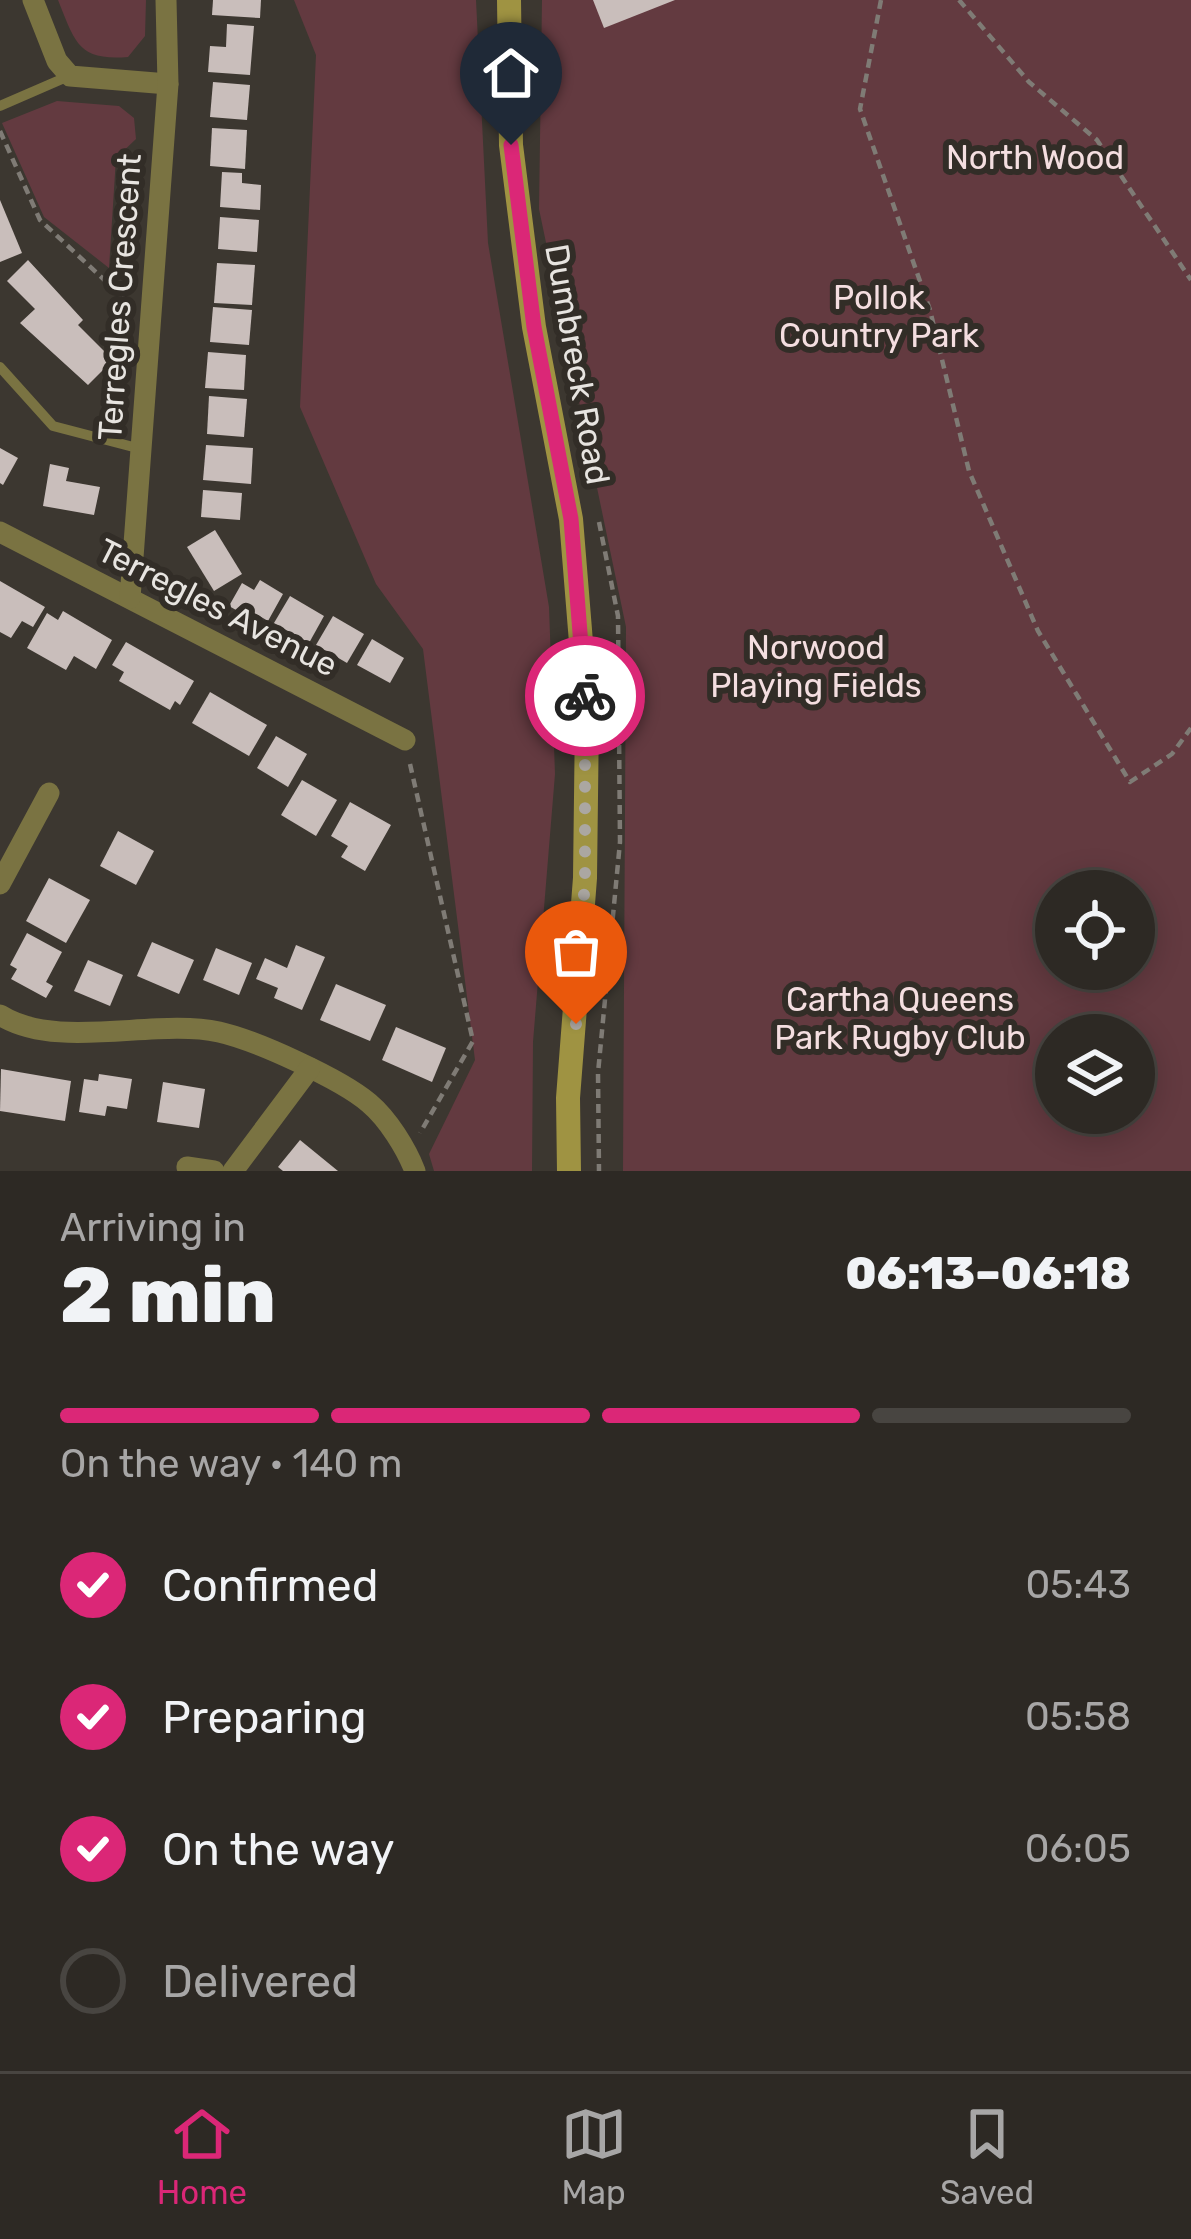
<!DOCTYPE html>
<html lang="en">
<head>
<meta charset="utf-8">
<style>
	:root { --surface:#2d2924; --page:#35312c; --text:#f1f3f6; --muted:#a7a6a6; --line:#484541; --accent:#db2777 }
	body { margin:0; font-family:Rubik,sans-serif; background:var(--page); color:var(--text); height:100vh; display:flex; flex-direction:column; font-size:45px; white-space:nowrap }
	* { box-sizing:border-box; margin:0 }
	p { font-size:39px; color:var(--muted) }
	.icon { flex:none; width:66px; height:66px; fill:none; stroke:currentColor; stroke-width:2; stroke-linecap:round; stroke-linejoin:round }
	.map { position:relative; height:1171px; overflow:hidden }
	.panel { display:flex; flex-direction:column; background:var(--surface); flex:1 }
	.panel>* { flex:none }
	.buttons { position:absolute; left:1035px; top:870px; display:grid; gap:24px }
	.buttons a { display:grid; place-items:center; width:120px; height:120px; border-radius:50%; background:var(--surface); box-shadow:0 6px 30px #0003,0 0 0 3px var(--line); font-size:60px }
	.pin { position:absolute; display:grid; place-items:center; width:102px; height:102px; color:#fff; margin:-123px -51px; border-radius:50% 50% 50% 0; rotate:-45deg; box-shadow:0 0 12px #0007 }
	.pin .icon { rotate:45deg }
	.courier { position:absolute; display:grid; place-items:center; width:120px; height:120px; margin:-60px; border:9px solid #db2777; border-radius:50%; background:#fff; color:#222; box-shadow:0 3px 15px #0007 }
	.summary em { font-style:normal; font-weight:800 }
	.summary div { display:flex; flex-direction:column-reverse }
	.summary { display:flex; align-items:center; justify-content:space-between; height:204px; padding:0 60px }
	h1 { font-size:78px; font-weight:800; line-height:90px }
	.bar { display:grid; grid-template-columns:repeat(4,1fr); gap:18px 12px; align-content:center; height:144px; padding:0 60px }
	.bar i { height:15px; border-radius:9px; background:var(--line) }
	.bar .selected { background:var(--accent) }
	.bar p { grid-column:span 4 }
	ol { padding:0 60px; list-style:none }
	li { display:flex; align-items:center; gap:36px; height:132px }
	li p { margin-inline-start:auto }
	li .icon { padding:12px; border-radius:50%; background:var(--accent); color:#fff; stroke-width:4 }
	li:last-child { color:var(--muted) }
	li i { width:66px; height:66px; border:6px solid var(--line); border-radius:50% }
	.tab-bar { display:flex; justify-content:space-around; align-items:center; height:168px; border-top:3px solid var(--line); background:var(--surface); font-size:33px; color:var(--muted) }
	.tab-bar a { display:grid; justify-items:center; gap:6px }
	.tab-bar .selected { color:var(--accent) }
	.map>svg:first-child { display:block }
</style>
</head>
<body>
<div class="map">
<svg width="1191" height="1171" viewBox="0 0 1191 1171">
	<rect width="100%" height="100%" fill="#3c3730"/>
	<g fill="#633a40" fill-rule="evenodd">
		<path d="M58,0H146L145,36L128,57C78,61 75,42 58,0Z"/>
		<polygon points="294,0 476,0 488,243 549,607 555,774 533,1042 532,1171 434,1171 429,1154 475,1060 423,649 376,584 300,407 316,55"/>
		<path d="M542,0H1191V1171H623L626,627L539,209ZM1056,891H1134V969H1056ZM1056,1035H1134V1113H1056Z"/>
		<polygon points="57,101 119,106 134,118 136,139 116,158 109,268 44,217 2,123"/>
	</g>
	<g fill="#c9bebb">
		<polygon points="213,0 261,0 260,18 212,15"/>
		<polygon points="593,0 675,0 604,28"/>
		<polygon points="227,24 254,26 250,75 208,72 210,46 226,47"/>
		<polygon points="213,82 250,85 247,120 210,117"/>
		<polygon points="212,128 247,130 245,169 210,166"/>
		<polygon points="222,172 242,173 242,183 261,185 260,210 220,207"/>
		<polygon points="0,200 22,253 0,262"/>
		<polygon points="220,217 259,220 257,252 218,249"/>
		<polygon points="28,260 83,320 78,325 113,360 88,385 20,323 35,309 7,281"/>
		<polygon points="217,263 255,265 252,305 214,303"/>
		<polygon points="213,307 252,310 249,345 210,342"/>
		<polygon points="208,352 246,355 244,390 205,388"/>
		<polygon points="209,396 247,399 244,437 207,434"/>
		<polygon points="206,445 253,448 251,484 203,480"/>
		<polygon points="0,448 18,458 3,485 0,483"/>
		<polygon points="50,464 69,468 66,481 100,487 94,515 43,506"/>
		<polygon points="203,490 242,493 240,520 201,517"/>
		<polygon points="215,530 242,574 214,591 187,547"/>
		<polygon points="260,580 283,594 268,621 246,608 243,614 229,606 242,583 254,590"/>
		<polygon points="0,581 45,607 33,627 22,621 11,638 0,632"/>
		<polygon points="290,596 324,616 309,643 274,623"/>
		<polygon points="63,611 112,640 96,669 74,656 66,670 27,648 47,613 58,620"/>
		<polygon points="333,616 364,634 347,663 316,645"/>
		<polygon points="372,639 404,658 390,683 357,665"/>
		<polygon points="126,642 194,681 180,705 175,701 170,710 119,681 124,672 112,665"/>
		<polygon points="210,692 267,725 249,756 192,723"/>
		<polygon points="276,736 307,754 288,787 257,768"/>
		<polygon points="302,780 337,800 316,836 281,815"/>
		<polygon points="350,802 391,825 365,871 341,857 348,846 331,836"/>
		<polygon points="118,831 154,851 136,885 100,866"/>
		<polygon points="49,878 90,900 66,943 26,921"/>
		<polygon points="27,933 62,952 46,982 53,986 46,998 11,979 17,969 10,965"/>
		<polygon points="152,942 194,960 179,994 137,976"/>
		<polygon points="296,945 325,957 302,1010 274,998 278,988 256,979 265,958 287,968"/>
		<polygon points="216,948 252,963 239,995 203,980"/>
		<polygon points="88,960 123,975 110,1006 74,991"/>
		<polygon points="336,984 386,1005 370,1041 320,1020"/>
		<polygon points="396,1027 446,1048 432,1082 382,1060"/>
		<polygon points="1,1069 71,1081 65,1121 0,1111"/>
		<polygon points="99,1074 132,1079 127,1109 107,1106 105,1116 79,1112 84,1079 98,1081"/>
		<polygon points="163,1082 205,1089 199,1128 157,1122"/>
		<polygon points="300,1140 338,1171 283,1171 278,1167"/>
	</g>
	<g fill="none" stroke-linecap="round" stroke-linejoin="round">
		<g stroke="#7f7b75" stroke-width="4.5" stroke-dasharray="9 6" stroke-linecap="butt">
			<polyline points="881,0 860,109 930,310 969,471 1038,631 1130,782 1172,754 1191,728"/>
			<polyline points="959,0 1029,82 1097,140 1191,280"/>
			<polyline points="0,131 40,220 128,302"/>
			<polyline points="599,522 618,616 620,842 598,1073 599,1171"/>
			<polyline points="410,764 473,1041 420,1133"/>
		</g>
		<g stroke="#7a7342" stroke-width="10">
			<polyline points="0,106 69,76"/>
			<polyline points="0,367 53,426 141,449"/>
		</g>
		<g stroke="#7a7342" stroke-width="21">
			<polyline points="33,0 57,61 70,76 168,84"/>
			<polyline points="0,532 405,740"/>
			<polyline points="130,598 168,84 166,0"/>
			<polyline points="0,884 49,793"/>
			<path d="M0,1015C57,1051 155,1018 219,1032C255,1040 341,1079 369,1103C388,1119 406,1148 415,1171"/>
			<polyline points="187,1167 214,1171"/>
			<polyline points="233,1171 310,1068"/>
		</g>
		<polyline stroke="#9f9342" stroke-width="24" points="509,0 511,145 534,327 571,519 587,716 585,878 568,1098 569,1171"/>
	</g>
	<g fill="none" stroke-linecap="round" stroke-linejoin="round">
		<polyline stroke="#aba7a2" stroke-width="12" stroke-dasharray="0 21.6" points="576,1024 585,878 585,696"/>
		<polyline stroke="#db2777" stroke-width="15" points="511,145 534,327 571,519 585,696"/>
	</g>
	<g text-anchor="middle" stroke-width="12" stroke-linejoin="round" paint-order="stroke">
		<g font-size="33" fill="#f4dee0" stroke="#322d27">
			<text x="1035" y="169">North Wood</text>
			<text x="879" y="309">Pollok<tspan x="879" dy="38">Country Park</tspan></text>
			<text x="816" y="659">Norwood<tspan x="816" dy="38">Playing Fields</tspan></text>
			<text x="900" y="1011">Cartha Queens<tspan x="900" dy="38">Park Rugby Club</tspan></text>
		</g>
		<g font-size="33" fill="#e7e4e0" stroke="#322d27">
			<text transform="translate(119 297) rotate(-86)" y="12">Terregles Crescent</text>
			<text transform="translate(578 364) rotate(80)" y="12">Dumbreck Road</text>
			<text transform="translate(218 607) rotate(27)" y="12">Terregles Avenue</text>
		</g>
	</g>
</svg>
<div class="buttons">
<a><svg class="icon" aria-label="locate" viewBox="0 0 24 24"><circle cx="12" cy="12" r="6"/><path d="M12 2v4M12 18v4M2 12h4M18 12h4"/></svg></a>
<a><svg class="icon" aria-label="layers" viewBox="0 0 24 24"><path d="M12 4l9 5-9 5-9-5zM3 14l9 5 9-5"/></svg></a>
</div>
<div class="pin" style="left:576px;top:1024px;background:#ea580c"><svg class="icon" aria-label="bag" viewBox="0 0 24 24"><path d="M5 8h14l-1 12H6zM9 8a3 3 0 0 1 6 0"/></svg></div>
<div class="pin" style="left:511px;top:145px;background:#1f2937"><svg class="icon" aria-label="home" viewBox="0 0 24 24"><path d="M3 11l9-7 9 7M6 9v11h12V9"/></svg></div>
<div class="courier" style="left:585px;top:696px"><svg class="icon" aria-label="bike" viewBox="0 0 24 24"><circle cx="6" cy="16" r="4"/><circle cx="18" cy="16" r="4"/><path d="M6 16l4-8h5l3 8M10 8l3 8H6M13 5h3"/></svg></div>
</div>
<section class="panel">
<div class="summary"><div><h1>2 min</h1><p>Arriving in</p></div><em>06:13–06:18</em></div>
<div class="bar"><i class="selected"></i><i class="selected"></i><i class="selected"></i><i></i><p>On the way · 140 m</p></div>
<ol>
<li><svg class="icon" aria-label="check" viewBox="0 0 24 24"><path d="M5 12l5 5 9-10"/></svg>Confirmed<p>05:43</p></li>
<li><svg class="icon" aria-label="check" viewBox="0 0 24 24"><path d="M5 12l5 5 9-10"/></svg>Preparing<p>05:58</p></li>
<li><svg class="icon" aria-label="check" viewBox="0 0 24 24"><path d="M5 12l5 5 9-10"/></svg>On the way<p>06:05</p></li>
<li><i></i>Delivered</li>
</ol>
</section>
<nav class="tab-bar">
<a class="selected"><svg class="icon" aria-label="home" viewBox="0 0 24 24"><path d="M3 11l9-7 9 7M6 9v11h12V9"/></svg>Home</a>
<a><svg class="icon" aria-label="map" viewBox="0 0 24 24"><path d="M3 6l6-2 6 2 6-2v14l-6 2-6-2-6 2zM9 4v14M15 6v14"/></svg>Map</a>
<a><svg class="icon" aria-label="saved" viewBox="0 0 24 24"><path d="M7 4h10v16l-5-4-5 4z"/></svg>Saved</a>
</nav>
</body>
</html>
